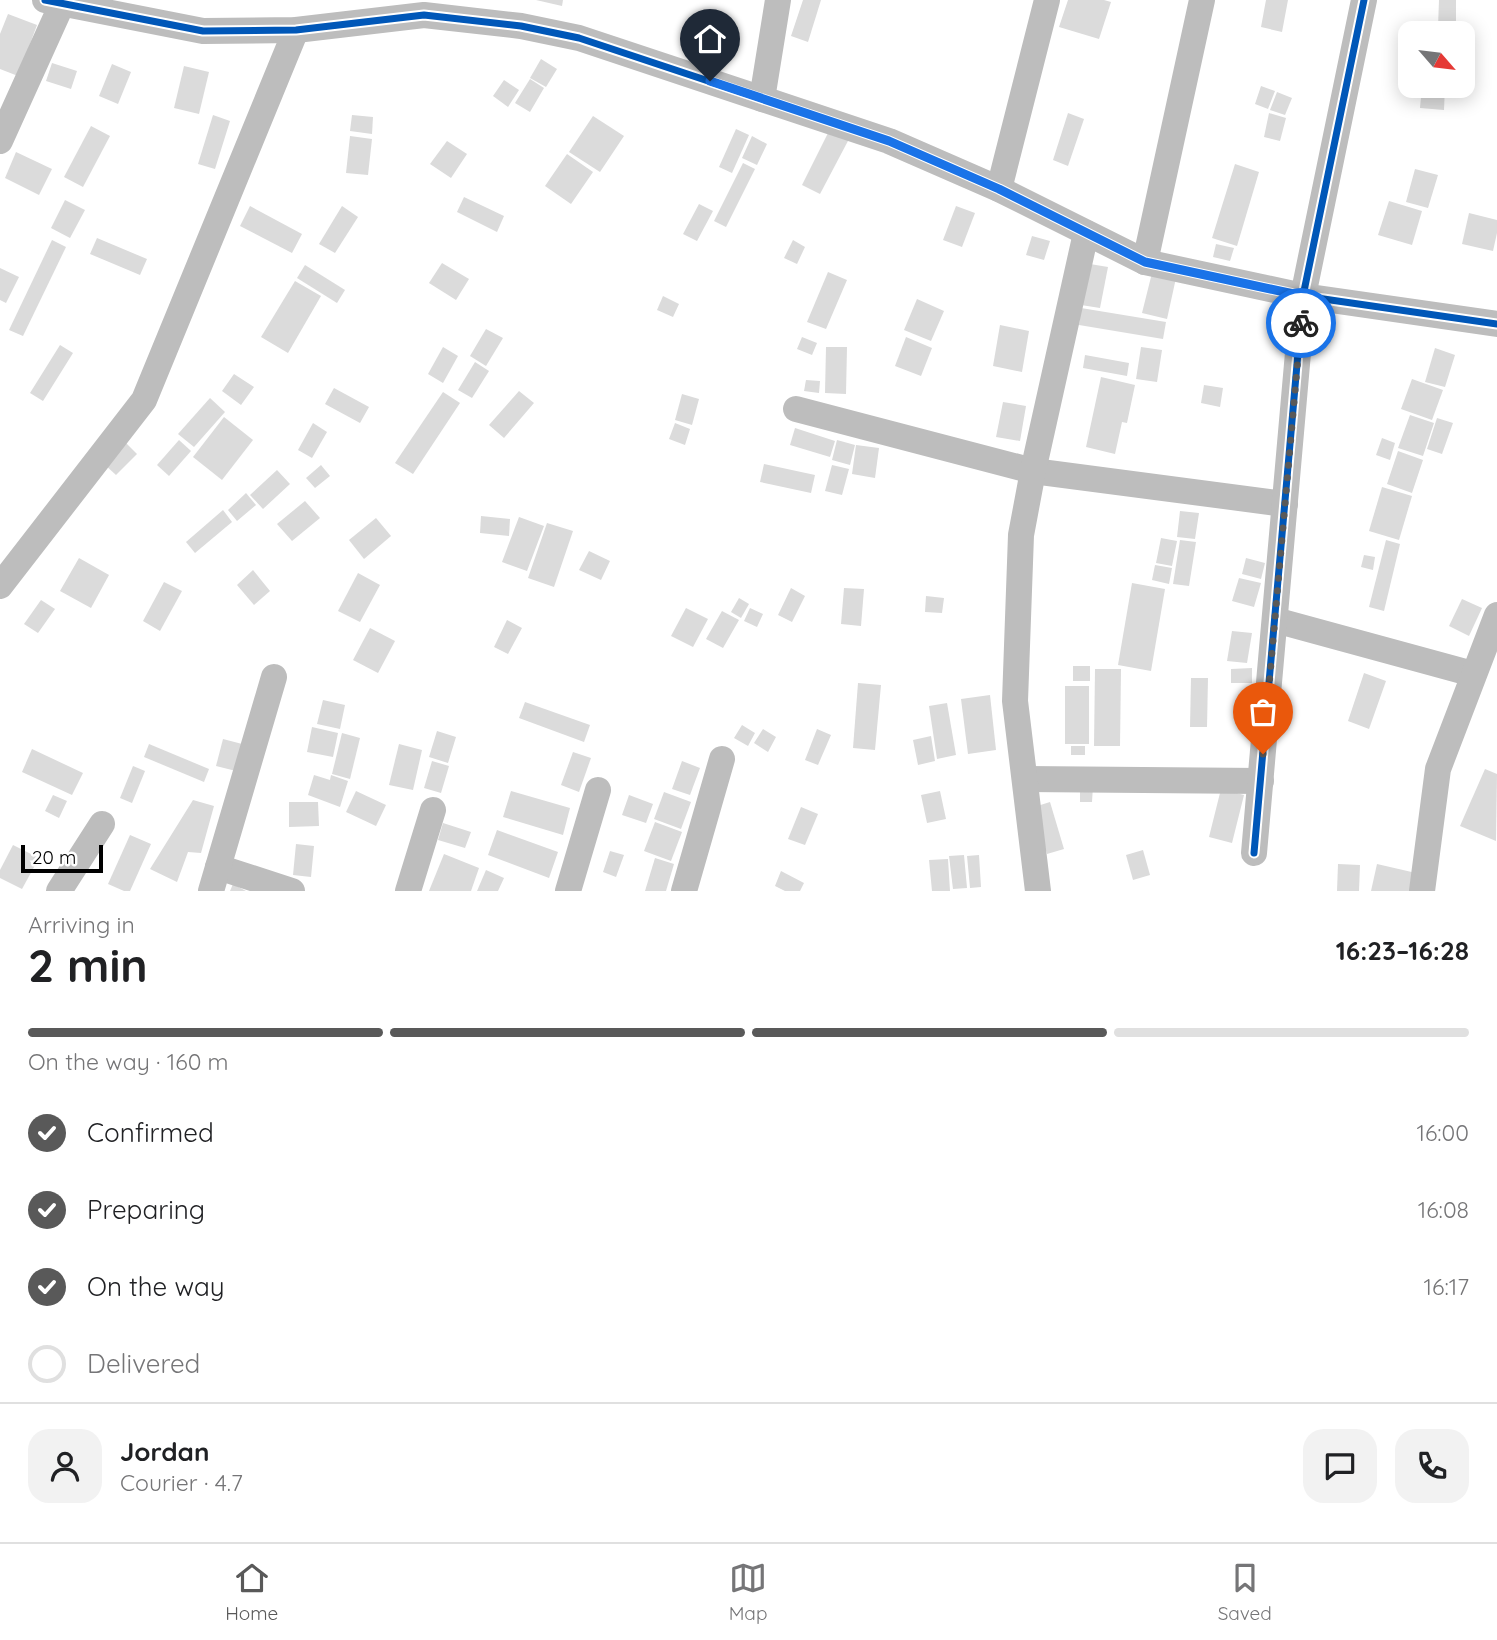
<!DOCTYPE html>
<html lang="en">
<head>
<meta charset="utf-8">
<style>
	:root { --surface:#fff; --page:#f2f2f2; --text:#202124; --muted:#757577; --line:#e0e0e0; --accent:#595959 }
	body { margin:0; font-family:Quicksand,sans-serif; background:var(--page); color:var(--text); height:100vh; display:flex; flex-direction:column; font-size:26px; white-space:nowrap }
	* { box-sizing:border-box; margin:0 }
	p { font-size:23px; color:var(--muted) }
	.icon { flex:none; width:38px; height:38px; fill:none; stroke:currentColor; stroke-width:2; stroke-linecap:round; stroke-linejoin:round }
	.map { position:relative; height:891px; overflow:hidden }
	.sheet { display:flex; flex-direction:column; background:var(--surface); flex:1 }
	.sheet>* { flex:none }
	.needle { width:46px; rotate:118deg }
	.fabs { position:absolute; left:1398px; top:21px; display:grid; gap:14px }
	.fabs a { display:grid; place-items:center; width:77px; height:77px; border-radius:14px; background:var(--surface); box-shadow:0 4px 18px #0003; font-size:35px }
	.scale { position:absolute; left:21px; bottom:18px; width:82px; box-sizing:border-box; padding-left:7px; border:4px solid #000; border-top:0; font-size:19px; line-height:24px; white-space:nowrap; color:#000; -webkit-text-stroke:5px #fff; paint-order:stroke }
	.pin { position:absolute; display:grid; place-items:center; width:60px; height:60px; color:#fff; margin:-72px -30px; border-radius:50% 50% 50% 0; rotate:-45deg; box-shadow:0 0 7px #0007 }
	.pin .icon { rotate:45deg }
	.courier { position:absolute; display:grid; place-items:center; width:70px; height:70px; margin:-35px; border:5px solid #1a73e8; border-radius:50%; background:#fff; color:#222; box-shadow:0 2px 9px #0007 }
	.overview em { font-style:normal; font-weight:700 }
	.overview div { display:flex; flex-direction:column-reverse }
	.overview { display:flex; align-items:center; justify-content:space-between; height:119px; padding:0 28px }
	h1 { font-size:46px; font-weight:700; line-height:52px }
	.bar { display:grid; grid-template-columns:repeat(4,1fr); gap:10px 7px; align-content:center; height:84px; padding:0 28px }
	.bar i { height:9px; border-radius:5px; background:var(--line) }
	.bar .selected { background:var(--accent) }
	.bar p { grid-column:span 4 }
	.line { display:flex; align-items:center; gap:18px; padding:0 28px; border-top:2px solid var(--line) }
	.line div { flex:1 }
	.round { display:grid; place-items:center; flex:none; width:74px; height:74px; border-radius:21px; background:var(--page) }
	ol { padding:0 28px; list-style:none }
	li { display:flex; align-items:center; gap:21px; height:77px }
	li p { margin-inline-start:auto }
	li .icon { padding:7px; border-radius:50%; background:var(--accent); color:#fff; stroke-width:4 }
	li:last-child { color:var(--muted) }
	li i { width:38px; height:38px; border:4px solid var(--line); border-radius:50% }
	.tabs { display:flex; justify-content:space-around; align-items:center; height:98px; border-top:2px solid var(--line); background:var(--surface); font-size:19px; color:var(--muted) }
	.tabs a { display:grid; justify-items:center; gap:4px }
	.tabs .selected { color:var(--accent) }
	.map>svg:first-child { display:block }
</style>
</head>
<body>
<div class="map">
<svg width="1497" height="891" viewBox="0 0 1497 891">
	<rect width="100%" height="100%" fill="#fff"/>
	<g fill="#dbdbdb">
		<polygon points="536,0 563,0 562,6"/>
		<polygon points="803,0 821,0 808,42 791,36"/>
		<polygon points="1068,0 1104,0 1111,2 1099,39 1059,27"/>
		<polygon points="1266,0 1288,0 1282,32 1261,27"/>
		<polygon points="1439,0 1456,0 1456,27 1438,27"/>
		<polygon points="8,14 37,25 18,76 0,69 0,34"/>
		<polygon points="1463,37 1474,38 1470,71 1463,70"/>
		<polygon points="541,59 557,69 546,87 530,78"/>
		<polygon points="52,63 77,71 71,89 46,81"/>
		<polygon points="112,64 131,72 118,104 99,96"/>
		<polygon points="184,66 209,72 199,114 174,108"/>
		<polygon points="530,79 544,88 530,112 515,103"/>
		<polygon points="504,80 519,90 508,107 493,96"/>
		<polygon points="1261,86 1275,91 1268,109 1255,104"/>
		<polygon points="1422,86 1445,86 1444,110 1420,108"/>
		<polygon points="1277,92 1292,98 1285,115 1270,110"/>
		<polygon points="1068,113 1084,119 1068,166 1053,160"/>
		<polygon points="1269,113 1286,118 1280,141 1264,137"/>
		<polygon points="213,115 230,121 215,169 198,164"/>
		<polygon points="352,115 373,117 372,134 350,131"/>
		<polygon points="593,116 624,136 600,172 569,152"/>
		<polygon points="91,126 110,136 83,187 64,177"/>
		<polygon points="736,129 749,135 732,173 719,167"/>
		<polygon points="830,129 849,139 820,194 802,185"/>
		<polygon points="350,136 372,139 368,175 346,173"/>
		<polygon points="752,136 767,144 757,165 742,158"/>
		<polygon points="447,141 467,154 451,178 430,164"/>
		<polygon points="16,152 52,169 39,195 5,178"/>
		<polygon points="567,154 593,172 571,204 545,186"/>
		<polygon points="743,163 755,169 726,227 714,221"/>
		<polygon points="1235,164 1259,172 1237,246 1212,238"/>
		<polygon points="1415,169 1438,175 1428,208 1406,202"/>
		<polygon points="464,197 504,216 497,232 457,212"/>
		<polygon points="65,200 85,210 70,238 51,228"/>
		<polygon points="1389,201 1422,211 1412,245 1378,235"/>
		<polygon points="699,204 713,211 697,241 683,234"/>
		<polygon points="250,206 302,234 292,253 240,226"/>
		<polygon points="342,206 358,217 335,253 319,244"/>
		<polygon points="956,206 975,213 962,247 943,240"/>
		<polygon points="1469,213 1497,220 1497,233 1493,251 1462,244"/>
		<polygon points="1032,236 1050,241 1044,260 1026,255"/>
		<polygon points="97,238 147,259 140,275 90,254"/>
		<polygon points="52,240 66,247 23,336 9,330"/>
		<polygon points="793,240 805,247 797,264 784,258"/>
		<polygon points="1216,244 1234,248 1230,261 1213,257"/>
		<polygon points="442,263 469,279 456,300 429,283"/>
		<polygon points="1090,264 1108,267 1100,308 1081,305"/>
		<polygon points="305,265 345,290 337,303 297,278"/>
		<polygon points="0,268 19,277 6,303 0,300"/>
		<polygon points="828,272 847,280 826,329 807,322"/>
		<polygon points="1152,273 1176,278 1167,319 1142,313"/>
		<polygon points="295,281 321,296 288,353 261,337"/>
		<polygon points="663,296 679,304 673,317 657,310"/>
		<polygon points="917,299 944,311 931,341 904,330"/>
		<polygon points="1081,308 1166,322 1163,339 1079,325"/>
		<polygon points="1000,325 1029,331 1022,372 993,366"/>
		<polygon points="486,329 503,338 486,366 470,356"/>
		<polygon points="802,337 817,343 812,355 797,349"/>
		<polygon points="906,337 932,348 921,376 895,366"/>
		<polygon points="60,345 73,353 43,401 30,393"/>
		<polygon points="443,347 458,356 443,383 428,374"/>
		<polygon points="826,347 847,347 846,394 825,393"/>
		<polygon points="1141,347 1162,350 1157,382 1136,379"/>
		<polygon points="1435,348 1455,355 1445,387 1425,382"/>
		<polygon points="1085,355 1129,363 1127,376 1083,368"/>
		<polygon points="475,362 489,371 472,398 458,390"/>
		<polygon points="234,374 254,387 241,405 222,391"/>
		<polygon points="1101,377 1135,385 1127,423 1122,422 1115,454 1086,447"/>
		<polygon points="1412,379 1443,390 1432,420 1401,409"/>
		<polygon points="806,380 820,381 819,393 804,391"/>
		<polygon points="1204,385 1223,388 1220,407 1201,403"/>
		<polygon points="334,388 369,407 360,423 325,404"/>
		<polygon points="519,391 534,403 504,438 489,425"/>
		<polygon points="443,392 460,403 413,474 395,463"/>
		<polygon points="682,394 699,399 692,425 675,420"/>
		<polygon points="210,398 225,412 194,447 178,434"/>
		<polygon points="1003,402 1026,406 1020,441 996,437"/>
		<polygon points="1410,415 1434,423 1423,456 1398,448"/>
		<polygon points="224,417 253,440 222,480 193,457"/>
		<polygon points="1437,418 1453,423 1442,454 1427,449"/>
		<polygon points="313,423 327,432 312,458 298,450"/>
		<polygon points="675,423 690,429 685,445 669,439"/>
		<polygon points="795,428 835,441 830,457 790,445"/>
		<polygon points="1382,438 1395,443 1390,460 1376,455"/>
		<polygon points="179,440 191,451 169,476 157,465"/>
		<polygon points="837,440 855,445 850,465 832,460"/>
		<polygon points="125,442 137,454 116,475 104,464"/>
		<polygon points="856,445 879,448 875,478 852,474"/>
		<polygon points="1398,451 1423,460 1412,493 1387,484"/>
		<polygon points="764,464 815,475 811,493 760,482"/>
		<polygon points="321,465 330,476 315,488 306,478"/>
		<polygon points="832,465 849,469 842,495 825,491"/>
		<polygon points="277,470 290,484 263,509 250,495"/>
		<polygon points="1382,487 1412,496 1399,540 1369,531"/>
		<polygon points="246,493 256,505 237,521 228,510"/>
		<polygon points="305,501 320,518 292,541 277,524"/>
		<polygon points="223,510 232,522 195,553 186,542"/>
		<polygon points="1180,511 1199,513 1195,539 1177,537"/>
		<polygon points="481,516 510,519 509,536 480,533"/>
		<polygon points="519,517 544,526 527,571 502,562"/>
		<polygon points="376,518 391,536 364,559 349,540"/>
		<polygon points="547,523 573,531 554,587 528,578"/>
		<polygon points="1161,538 1177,541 1172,566 1156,563"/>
		<polygon points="1180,540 1196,542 1189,586 1173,584"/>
		<polygon points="1386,540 1400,544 1384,611 1369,607"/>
		<polygon points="589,551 610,561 601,580 579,570"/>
		<polygon points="1364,555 1375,557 1373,570 1361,567"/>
		<polygon points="79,558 109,575 91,608 60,591"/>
		<polygon points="1246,558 1265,563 1261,579 1242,574"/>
		<polygon points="1155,565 1172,568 1169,584 1152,580"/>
		<polygon points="253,570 270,591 254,605 237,585"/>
		<polygon points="358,573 380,585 360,622 338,611"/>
		<polygon points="1239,578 1261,583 1254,607 1232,601"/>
		<polygon points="164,582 182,591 160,631 143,621"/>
		<polygon points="1132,583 1165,589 1151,671 1118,665"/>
		<polygon points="791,588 805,596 792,622 778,615"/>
		<polygon points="844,588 864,589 861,626 841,624"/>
		<polygon points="926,596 944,598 942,613 925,612"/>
		<polygon points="739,598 749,604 741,618 731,612"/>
		<polygon points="1462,599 1482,608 1469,636 1449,626"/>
		<polygon points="41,600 55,609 38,633 24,624"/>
		<polygon points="686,608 708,619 693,647 671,636"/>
		<polygon points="750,608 763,614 757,627 744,621"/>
		<polygon points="722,611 739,620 723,648 706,639"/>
		<polygon points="507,620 522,628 508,654 494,647"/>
		<polygon points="370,628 395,641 378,673 353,660"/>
		<polygon points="1232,631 1252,633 1247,663 1227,661"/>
		<rect x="1073" y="666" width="17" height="15"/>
		<polygon points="1252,668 1252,683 1231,683 1231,669"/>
		<polygon points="1095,669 1121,669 1120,746 1094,746"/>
		<polygon points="1364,673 1386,681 1369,729 1348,721"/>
		<polygon points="1191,678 1208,678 1207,727 1190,727"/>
		<polygon points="858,683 881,685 875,750 853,748"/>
		<rect x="1065" y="686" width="24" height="58"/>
		<polygon points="990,695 996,750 968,754 961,699"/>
		<polygon points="323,700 345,705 340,729 317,724"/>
		<polygon points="525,702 590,725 584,742 519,718"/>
		<polygon points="947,703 956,755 937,759 929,706"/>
		<polygon points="742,725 755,733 748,746 734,738"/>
		<polygon points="312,727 338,733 333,757 307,752"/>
		<polygon points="763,729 776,737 768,752 754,743"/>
		<polygon points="817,729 831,735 818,765 805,760"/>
		<polygon points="437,731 456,737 448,763 429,757"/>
		<polygon points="342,733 360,738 350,779 332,774"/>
		<polygon points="931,736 935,761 918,765 913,740"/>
		<polygon points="223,739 246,745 240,772 216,766"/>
		<polygon points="149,744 209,769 204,782 144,757"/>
		<polygon points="399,744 422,750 413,790 389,785"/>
		<rect x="1071" y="746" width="14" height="9"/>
		<polygon points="32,749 83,773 72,795 22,772"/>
		<polygon points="573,752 591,758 579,792 561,785"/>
		<polygon points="432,761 449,766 441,793 424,788"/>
		<polygon points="682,761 700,768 690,795 672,789"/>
		<polygon points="133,766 145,771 132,803 120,798"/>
		<polygon points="1485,769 1497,774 1496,841 1460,826"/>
		<polygon points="314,775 330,780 331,775 348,781 340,807 308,795"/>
		<polygon points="1080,786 1093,786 1092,802 1080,802"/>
		<polygon points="1221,789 1244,795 1232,843 1209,837"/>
		<polygon points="356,791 386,805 376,826 346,812"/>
		<polygon points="511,791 570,808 563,835 503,817"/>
		<polygon points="940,791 946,819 927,823 921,795"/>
		<polygon points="664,792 691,802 681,829 654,819"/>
		<polygon points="53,795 67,801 59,818 45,811"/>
		<polygon points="629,795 653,804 646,823 622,815"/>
		<polygon points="193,800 214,806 201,853 188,852 177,882 150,869"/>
		<polygon points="289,802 318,802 319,826 289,827"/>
		<polygon points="1050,802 1064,849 1047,854 1034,807"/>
		<polygon points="801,807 818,814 805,845 788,839"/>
		<polygon points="655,822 682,832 671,861 644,851"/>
		<polygon points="443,823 471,832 465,848 438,840"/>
		<polygon points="497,830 558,852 549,878 488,855"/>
		<polygon points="130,835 151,844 130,891 124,891 108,884"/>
		<polygon points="296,844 314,846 311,877 293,875"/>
		<polygon points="13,845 39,858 22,889 0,878 0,870"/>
		<polygon points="1143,850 1150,875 1133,880 1126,855"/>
		<polygon points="610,851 624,855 616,877 603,872"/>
		<polygon points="444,854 479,868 471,891 429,891"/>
		<polygon points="964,855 967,888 953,889 949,856"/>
		<polygon points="979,855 981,887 970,888 967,856"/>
		<polygon points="655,858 674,864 666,891 645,891"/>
		<polygon points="948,859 950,891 932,891 929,860"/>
		<polygon points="1338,864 1360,865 1359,891 1337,891"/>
		<polygon points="1377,864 1416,873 1412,891 1371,891"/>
		<polygon points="486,870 504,878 498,891 477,891"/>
		<polygon points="781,871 804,883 800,891 785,891 775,886"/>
		<polygon points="233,884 246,891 230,891"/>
	</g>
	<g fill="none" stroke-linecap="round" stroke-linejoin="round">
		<g stroke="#bdbdbd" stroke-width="26">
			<polyline points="45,0 203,31 296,30 424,15 521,26 579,38 889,141 999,189 1145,262 1303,296 1497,324"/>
			<polyline points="762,99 778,0"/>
			<polyline points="0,141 62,4"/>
			<polyline points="999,189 1047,0"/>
			<polyline points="1145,262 1202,0"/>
			<polyline points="796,409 1033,471 1285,504"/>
			<polyline points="0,586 144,400 296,30"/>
			<polyline points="1275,620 1473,674"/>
			<polyline points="1025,779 1261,781"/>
			<polyline points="1254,853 1303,296 1364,0"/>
			<polyline points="218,867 292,891"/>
			<polyline points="59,891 102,824"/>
			<polyline points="211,891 274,677"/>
			<polyline points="408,891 433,810"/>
			<polyline points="568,891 598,790"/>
			<polyline points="684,891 722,759"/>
			<polyline points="1038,891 1015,701 1021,535 1033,471 1086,233"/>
			<polyline points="1422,891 1438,769 1497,615"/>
		</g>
		<defs>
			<g id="cycleway">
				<polyline points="45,0 203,31 296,30 424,15 521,26 579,38 889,141 999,189 1145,262 1303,296 1497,324"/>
				<polyline points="1254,853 1303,296 1364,0"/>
			</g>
		</defs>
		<use href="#cycleway" stroke="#fff" stroke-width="11"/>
		<use href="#cycleway" stroke="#0057b8" stroke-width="7"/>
	</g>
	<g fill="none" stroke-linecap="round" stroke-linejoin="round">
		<polyline stroke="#595959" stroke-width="7" stroke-dasharray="0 12.6" points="1263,754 1301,323"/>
		<polyline stroke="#1a73e8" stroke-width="9" points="710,81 889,141 999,189 1145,262 1303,296 1301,323"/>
	</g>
</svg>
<div class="fabs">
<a><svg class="needle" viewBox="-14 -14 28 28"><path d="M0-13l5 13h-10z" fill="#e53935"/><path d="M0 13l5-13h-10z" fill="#757577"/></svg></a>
</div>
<div class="scale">20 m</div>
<div class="pin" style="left:1263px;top:754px;background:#ea580c"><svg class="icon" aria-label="bag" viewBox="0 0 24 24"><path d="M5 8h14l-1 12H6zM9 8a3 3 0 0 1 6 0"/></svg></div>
<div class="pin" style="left:710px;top:81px;background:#1f2937"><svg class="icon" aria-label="home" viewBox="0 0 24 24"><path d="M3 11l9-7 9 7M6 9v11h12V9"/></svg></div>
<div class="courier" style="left:1301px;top:323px"><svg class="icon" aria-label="bike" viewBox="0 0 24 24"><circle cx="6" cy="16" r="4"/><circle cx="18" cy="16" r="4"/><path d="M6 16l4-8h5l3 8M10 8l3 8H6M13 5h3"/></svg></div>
</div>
<section class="sheet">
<div class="overview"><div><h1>2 min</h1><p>Arriving in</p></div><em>16:23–16:28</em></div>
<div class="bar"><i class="selected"></i><i class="selected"></i><i class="selected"></i><i></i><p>On the way · 160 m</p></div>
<ol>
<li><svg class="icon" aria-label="check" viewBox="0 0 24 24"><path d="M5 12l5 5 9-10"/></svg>Confirmed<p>16:00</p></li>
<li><svg class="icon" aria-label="check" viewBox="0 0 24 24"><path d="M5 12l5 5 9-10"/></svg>Preparing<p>16:08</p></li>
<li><svg class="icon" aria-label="check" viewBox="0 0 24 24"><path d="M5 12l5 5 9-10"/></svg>On the way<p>16:17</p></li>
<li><i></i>Delivered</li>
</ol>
<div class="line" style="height:126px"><a class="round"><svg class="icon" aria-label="person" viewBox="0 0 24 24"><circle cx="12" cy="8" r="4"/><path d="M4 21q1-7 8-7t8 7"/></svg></a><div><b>Jordan</b><p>Courier · 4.7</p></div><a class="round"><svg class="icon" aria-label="chat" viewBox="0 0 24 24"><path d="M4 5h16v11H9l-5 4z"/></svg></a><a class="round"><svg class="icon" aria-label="phone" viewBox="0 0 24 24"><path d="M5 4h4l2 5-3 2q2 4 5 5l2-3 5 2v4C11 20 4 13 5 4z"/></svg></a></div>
</section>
<nav class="tabs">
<a class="selected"><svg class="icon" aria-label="home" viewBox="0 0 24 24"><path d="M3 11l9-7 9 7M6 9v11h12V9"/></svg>Home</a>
<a><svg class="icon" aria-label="map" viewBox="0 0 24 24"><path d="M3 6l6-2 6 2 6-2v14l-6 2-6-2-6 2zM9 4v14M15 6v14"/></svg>Map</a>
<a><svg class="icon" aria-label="saved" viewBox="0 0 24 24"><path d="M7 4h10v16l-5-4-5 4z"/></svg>Saved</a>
</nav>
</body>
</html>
